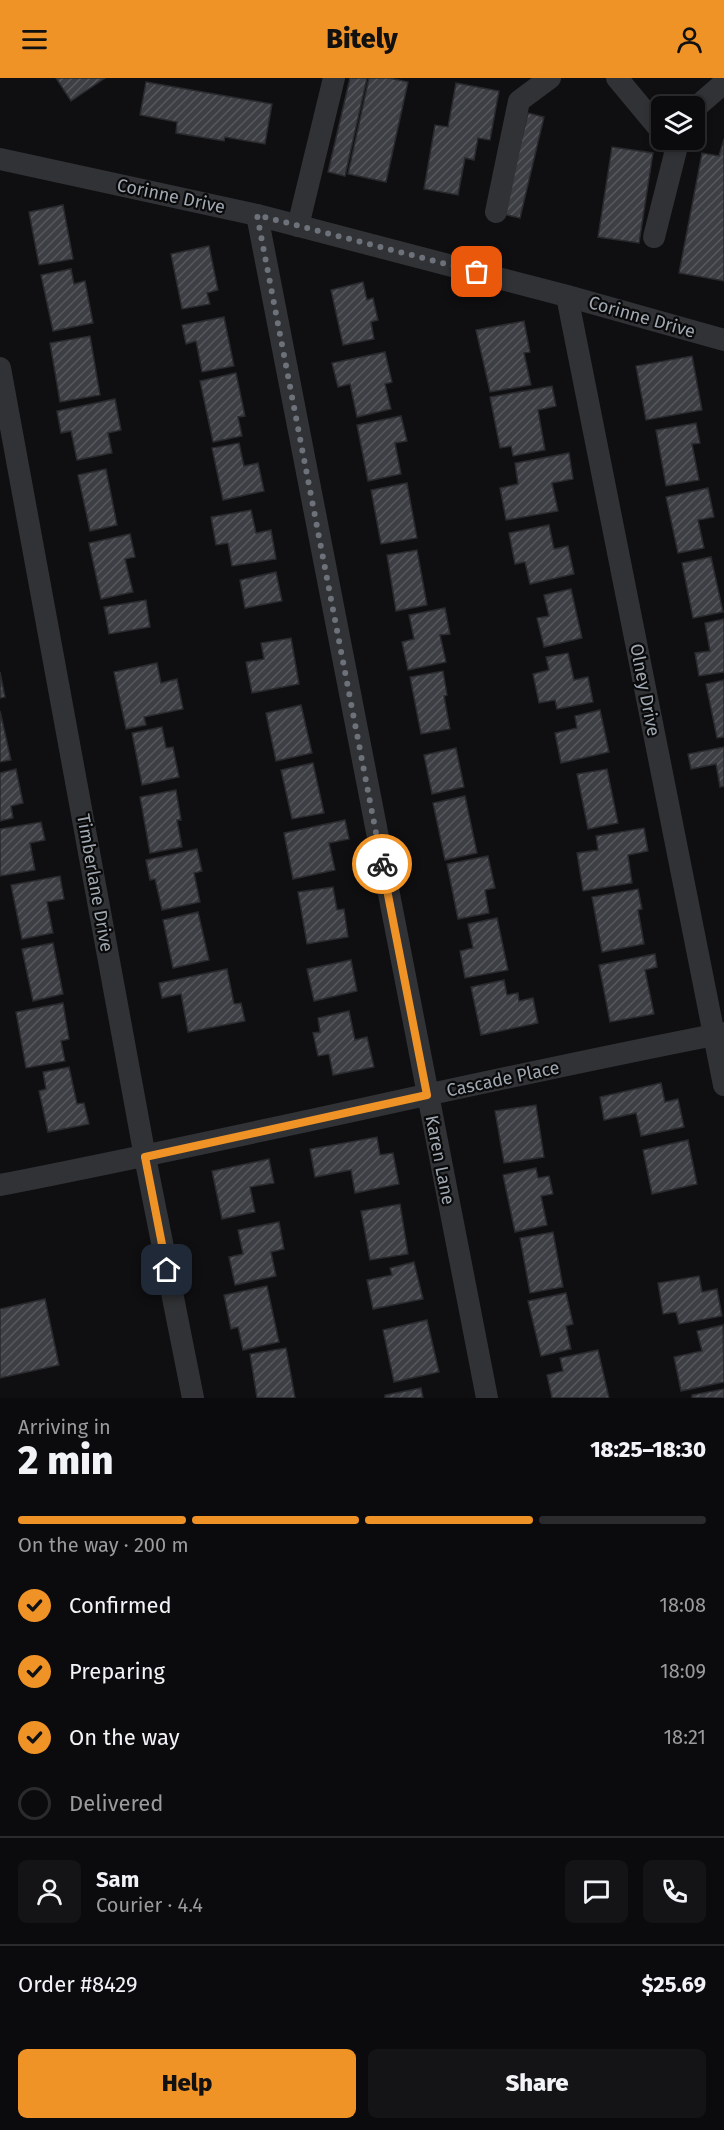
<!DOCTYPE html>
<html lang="en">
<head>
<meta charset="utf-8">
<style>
	:root { --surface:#0b0b0d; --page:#141416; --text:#f1f3f6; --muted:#9a9b9d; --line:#2b2b2e; --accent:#f09327 }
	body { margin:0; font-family:"Fira Sans",sans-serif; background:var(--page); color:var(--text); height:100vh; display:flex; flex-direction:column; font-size:22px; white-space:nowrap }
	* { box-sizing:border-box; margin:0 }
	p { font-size:20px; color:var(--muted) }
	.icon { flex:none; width:33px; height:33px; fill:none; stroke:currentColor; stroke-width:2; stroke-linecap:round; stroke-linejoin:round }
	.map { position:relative; height:1320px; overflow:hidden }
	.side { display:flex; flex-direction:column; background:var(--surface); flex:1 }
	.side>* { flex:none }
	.fabs { position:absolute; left:651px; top:18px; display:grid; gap:12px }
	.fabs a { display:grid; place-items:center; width:54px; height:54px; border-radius:9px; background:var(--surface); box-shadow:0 3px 9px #0003,0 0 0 2px var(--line); font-size:30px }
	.pin { position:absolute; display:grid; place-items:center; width:51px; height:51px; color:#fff; margin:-26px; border-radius:12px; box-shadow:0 3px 9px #0006 }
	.courier { position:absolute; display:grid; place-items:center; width:60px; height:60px; margin:-30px; border:4px solid #f09327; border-radius:50%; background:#fff; color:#222; box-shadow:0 2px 8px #0007 }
	.headline em { font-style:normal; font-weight:800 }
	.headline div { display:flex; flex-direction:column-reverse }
	.headline { display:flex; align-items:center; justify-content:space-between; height:102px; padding:0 18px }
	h1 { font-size:39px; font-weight:800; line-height:45px }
	.bar { display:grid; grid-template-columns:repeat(4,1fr); gap:9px 6px; align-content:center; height:72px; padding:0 18px }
	.bar i { height:8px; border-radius:4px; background:var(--line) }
	.bar .active { background:var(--accent) }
	.bar p { grid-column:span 4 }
	.line { display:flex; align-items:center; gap:15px; padding:0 18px; border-top:2px solid var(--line) }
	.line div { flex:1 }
	.round { display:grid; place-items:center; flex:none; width:63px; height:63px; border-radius:9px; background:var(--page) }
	ol { padding:0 18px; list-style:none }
	li { display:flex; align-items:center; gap:18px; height:66px }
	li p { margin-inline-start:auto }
	li .icon { padding:6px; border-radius:50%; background:var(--accent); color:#111; stroke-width:4 }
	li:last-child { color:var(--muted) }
	li i { width:33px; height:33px; border:3px solid var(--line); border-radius:50% }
	.action { display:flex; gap:12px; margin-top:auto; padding:12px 18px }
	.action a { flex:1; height:69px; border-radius:9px; background:var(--accent); color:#111; font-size:24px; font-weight:800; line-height:69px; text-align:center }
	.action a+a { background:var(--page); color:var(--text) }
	header { display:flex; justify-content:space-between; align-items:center; height:78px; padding:0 18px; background:var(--accent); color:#111; font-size:27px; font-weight:800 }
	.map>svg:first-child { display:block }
</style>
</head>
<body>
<header><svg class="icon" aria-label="menu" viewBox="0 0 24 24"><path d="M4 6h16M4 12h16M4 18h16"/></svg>Bitely<svg class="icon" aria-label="person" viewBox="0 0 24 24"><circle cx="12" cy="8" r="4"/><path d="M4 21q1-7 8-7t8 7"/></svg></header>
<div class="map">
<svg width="724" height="1320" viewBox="0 0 724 1320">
	<defs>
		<pattern id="building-hatch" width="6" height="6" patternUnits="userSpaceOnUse" patternTransform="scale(1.5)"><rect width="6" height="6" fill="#3e3f44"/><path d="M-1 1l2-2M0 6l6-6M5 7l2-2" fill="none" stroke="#57585d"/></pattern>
	</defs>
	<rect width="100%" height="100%" fill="#0f0f11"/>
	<g fill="url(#building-hatch)" stroke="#292a2d" stroke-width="1.5">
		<polygon points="56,0 105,0 71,23"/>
		<polygon points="350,0 367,0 345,98 328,94"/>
		<polygon points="369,0 389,0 408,4 386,104 348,96"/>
		<polygon points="146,4 272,26 265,66 225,59 224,63 176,55 177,44 140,37"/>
		<polygon points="456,5 499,13 490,62 478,60 474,82 465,80 458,117 424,111 435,47 448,49"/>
		<polygon points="528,35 544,39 520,140 503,136"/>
		<polygon points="724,61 724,203 679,195 702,75 719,78"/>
		<polygon points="612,69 653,75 639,165 598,159"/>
		<polygon points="63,127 73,181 39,187 29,134"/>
		<polygon points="209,168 218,212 207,215 210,226 182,231 171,176"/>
		<polygon points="71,191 74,206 85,203 93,245 53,253 41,197"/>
		<polygon points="363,204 367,222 373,220 378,242 371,244 374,261 343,267 331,212"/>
		<polygon points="224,239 234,288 202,294 196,263 186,266 182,247"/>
		<polygon points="524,243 530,274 524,275 531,307 490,314 476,252"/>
		<polygon points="90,258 100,317 60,324 50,265"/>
		<polygon points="385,274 392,304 385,306 391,331 357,339 350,306 338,309 332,285"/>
		<polygon points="692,278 702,332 646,342 636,288"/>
		<polygon points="236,295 245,338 238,339 242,358 213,364 200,303"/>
		<polygon points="552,308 556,328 538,332 545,372 513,378 511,368 500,370 490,319"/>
		<polygon points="115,321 121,352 108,355 112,375 77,382 71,353 61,355 57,333"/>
		<polygon points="401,338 407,363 395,365 401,396 368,403 357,347"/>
		<polygon points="696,345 700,365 692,366 699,402 666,408 656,352"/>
		<polygon points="239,365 244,388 258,385 264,413 223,422 212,370"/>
		<polygon points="569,375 573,401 552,405 558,433 506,442 500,410 518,406 515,385"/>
		<polygon points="106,391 117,447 90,453 78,397"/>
		<polygon points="407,405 417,460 381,466 371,412"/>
		<polygon points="708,410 714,439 698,442 704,470 678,475 666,419"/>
		<polygon points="251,432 256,455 271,452 276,481 232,488 228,465 216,467 211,439"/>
		<polygon points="549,447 554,471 568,468 574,496 530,506 525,484 515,486 509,455"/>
		<polygon points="130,456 135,479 125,481 133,514 101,521 89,465"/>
		<polygon points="417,472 427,527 396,533 387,477"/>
		<polygon points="711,479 723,534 693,540 682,485"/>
		<polygon points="276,494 282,523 245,530 240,502"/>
		<polygon points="571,511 582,560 544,569 537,540 549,538 544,517"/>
		<polygon points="146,522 150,549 109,556 104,529"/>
		<polygon points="445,530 450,556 440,557 446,584 408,592 402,564 414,561 409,537"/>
		<polygon points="724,541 724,594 699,598 695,575 710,573 705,545"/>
		<polygon points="291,560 299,606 252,615 246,584 264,581 261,565"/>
		<polygon points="568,575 574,602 588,599 593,624 557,631 555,622 539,625 533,596 549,592 546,579"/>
		<polygon points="157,585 161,605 177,601 183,631 144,639 146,647 126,651 114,594"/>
		<polygon points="443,593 447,617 444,618 450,651 421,656 410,599"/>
		<polygon points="0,594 5,619 0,620"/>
		<polygon points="724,602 724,659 717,660 706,606"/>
		<polygon points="301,627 312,675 276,683 266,635"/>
		<polygon points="600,632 609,674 561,685 555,655 577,650 575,638"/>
		<polygon points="0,633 11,682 0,684"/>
		<polygon points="162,649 166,670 173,669 179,699 142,707 132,655"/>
		<polygon points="724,669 724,708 720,709 716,686 691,691 688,676"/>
		<polygon points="456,670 464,709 432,716 424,677"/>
		<polygon points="313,685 324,735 292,741 281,692"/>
		<polygon points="16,691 23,725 11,728 13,740 0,743 0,695"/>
		<polygon points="607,691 618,745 588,751 577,696"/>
		<polygon points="176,712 181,742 177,742 182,769 150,775 140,719"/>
		<polygon points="465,718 477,775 445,782 433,725"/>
		<polygon points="345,742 349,761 329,765 335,792 293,801 284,755"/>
		<polygon points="41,744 45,762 30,765 35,792 0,798 0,751"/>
		<polygon points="644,750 648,773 628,777 632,805 583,813 577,775 598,772 596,758"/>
		<polygon points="197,771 202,793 194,795 200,824 162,832 155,801 150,802 146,782"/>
		<polygon points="488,778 495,810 485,812 489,835 458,841 447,786"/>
		<polygon points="60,798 64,821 47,824 53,855 22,861 11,807"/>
		<polygon points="333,809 337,832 344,831 348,859 307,866 298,814"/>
		<polygon points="638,811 642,831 638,832 644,866 602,874 592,819"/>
		<polygon points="198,834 209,882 173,890 163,842"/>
		<polygon points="497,840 508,892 465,900 460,873 473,870 468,846"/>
		<polygon points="53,865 63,916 33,923 22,871"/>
		<polygon points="655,876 657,889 645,892 654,936 610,944 599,887"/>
		<polygon points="351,882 357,913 314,923 307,891"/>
		<polygon points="227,891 234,926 241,925 245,943 188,954 181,916 162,920 159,905"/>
		<polygon points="504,902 507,917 518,915 519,923 533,920 538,945 481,957 471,909"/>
		<polygon points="63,925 69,961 61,963 65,983 26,990 16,934"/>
		<polygon points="349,933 355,962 367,959 374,989 333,997 329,976 318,978 313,955 320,954 318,940"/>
		<polygon points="69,989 77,1026 84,1025 89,1046 48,1054 39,1013 46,1011 43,994"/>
		<polygon points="661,1005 665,1024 678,1021 684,1049 641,1058 636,1035 604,1042 600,1019"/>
		<polygon points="536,1027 544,1079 504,1085 495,1033"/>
		<polygon points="377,1059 380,1077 393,1075 399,1106 355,1115 351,1092 315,1099 310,1071"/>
		<polygon points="688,1062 697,1106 652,1116 643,1072"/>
		<polygon points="269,1081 274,1105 250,1109 255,1134 222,1141 212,1093"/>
		<polygon points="536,1090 538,1100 549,1098 553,1116 541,1118 547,1147 515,1154 503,1097"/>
		<polygon points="400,1126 408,1176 370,1182 361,1133"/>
		<polygon points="279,1144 284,1171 271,1174 276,1198 235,1207 229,1179 243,1176 238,1152"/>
		<polygon points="553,1154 563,1209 530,1215 520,1160"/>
		<polygon points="414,1184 423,1221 373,1231 367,1202 392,1197 390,1190"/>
		<polygon points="699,1198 702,1214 717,1211 722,1238 679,1246 676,1234 663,1236 658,1205"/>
		<polygon points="267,1208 279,1264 243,1272 238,1249 231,1251 224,1217"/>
		<polygon points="566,1215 573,1246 566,1248 571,1271 541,1278 528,1223"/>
		<polygon points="45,1221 59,1287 0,1300 0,1231"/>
		<polygon points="427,1242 439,1294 394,1304 383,1252"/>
		<polygon points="723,1247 724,1304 681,1313 674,1279 702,1273 697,1253"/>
		<polygon points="286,1270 295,1320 257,1320 250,1276"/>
		<polygon points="598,1272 609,1320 552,1320 547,1297 563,1293 560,1280"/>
		<polygon points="421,1310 423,1320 385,1320 385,1317"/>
		<polygon points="724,1311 724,1320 692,1320 692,1317"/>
	</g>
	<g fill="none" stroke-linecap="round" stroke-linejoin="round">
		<g stroke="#303235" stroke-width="22">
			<polyline points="617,0 662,54"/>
			<polyline points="694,31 724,5"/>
			<polyline points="0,81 257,137 567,218 724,262"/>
			<polyline points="496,134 519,23 550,0"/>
			<polyline points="257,137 487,1320"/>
			<polyline points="298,148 334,0"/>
			<polyline points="654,159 676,72 667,62"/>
			<polyline points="567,218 724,1007"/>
			<polyline points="0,290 145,1079 193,1320"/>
			<path d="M0,1107C242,1060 482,1002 724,955"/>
		</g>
	</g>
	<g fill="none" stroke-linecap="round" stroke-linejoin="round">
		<polyline stroke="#6d727a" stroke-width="6" stroke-dasharray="0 10.8" points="382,786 257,137 477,194"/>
		<polyline stroke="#f09327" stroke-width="8" points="167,1192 145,1079 427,1017 382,786"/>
	</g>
	<g text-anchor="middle" stroke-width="4.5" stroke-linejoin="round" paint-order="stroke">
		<g font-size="18" fill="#a0a8b2" stroke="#0a0a0b">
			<text transform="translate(171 118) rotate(12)" y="6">Corinne Drive</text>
			<text transform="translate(642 239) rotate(16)" y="6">Corinne Drive</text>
			<text transform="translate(645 612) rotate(79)" y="6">Olney Drive</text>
			<text transform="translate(95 805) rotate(80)" y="6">Timberlane Drive</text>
			<text transform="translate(503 1001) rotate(-12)" y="6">Cascade Place</text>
			<text transform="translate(440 1082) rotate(79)" y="6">Karen Lane</text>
		</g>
	</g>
</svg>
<div class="fabs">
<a><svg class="icon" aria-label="layers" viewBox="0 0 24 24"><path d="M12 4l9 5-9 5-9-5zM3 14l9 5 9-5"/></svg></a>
</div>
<div class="pin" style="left:477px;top:194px;background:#ea580c"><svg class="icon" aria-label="bag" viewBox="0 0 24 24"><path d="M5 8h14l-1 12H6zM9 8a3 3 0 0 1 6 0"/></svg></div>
<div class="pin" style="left:167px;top:1192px;background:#1f2937"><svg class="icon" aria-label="home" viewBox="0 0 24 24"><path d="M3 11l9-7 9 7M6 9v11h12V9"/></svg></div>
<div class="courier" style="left:382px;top:786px"><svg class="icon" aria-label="bike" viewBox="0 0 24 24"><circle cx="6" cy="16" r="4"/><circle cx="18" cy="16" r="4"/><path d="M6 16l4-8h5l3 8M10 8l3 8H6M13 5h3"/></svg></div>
</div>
<section class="side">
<div class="headline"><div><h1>2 min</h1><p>Arriving in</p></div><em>18:25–18:30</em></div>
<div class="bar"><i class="active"></i><i class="active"></i><i class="active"></i><i></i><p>On the way · 200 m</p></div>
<ol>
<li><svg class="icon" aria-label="check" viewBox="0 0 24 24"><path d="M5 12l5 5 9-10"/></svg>Confirmed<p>18:08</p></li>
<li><svg class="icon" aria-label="check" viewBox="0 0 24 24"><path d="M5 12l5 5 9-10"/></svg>Preparing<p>18:09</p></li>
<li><svg class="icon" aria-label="check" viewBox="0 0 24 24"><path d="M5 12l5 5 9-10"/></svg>On the way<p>18:21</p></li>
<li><i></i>Delivered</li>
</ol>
<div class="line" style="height:108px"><a class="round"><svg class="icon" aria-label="person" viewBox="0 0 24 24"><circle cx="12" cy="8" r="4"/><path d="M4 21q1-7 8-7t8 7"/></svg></a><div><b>Sam</b><p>Courier · 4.4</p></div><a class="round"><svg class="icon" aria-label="chat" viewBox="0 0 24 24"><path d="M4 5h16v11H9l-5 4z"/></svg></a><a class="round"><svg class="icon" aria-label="phone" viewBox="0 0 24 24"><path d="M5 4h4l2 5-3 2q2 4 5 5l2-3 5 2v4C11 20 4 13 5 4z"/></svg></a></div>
<div class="line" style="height:78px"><div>Order #8429</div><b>$25.69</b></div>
<div class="action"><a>Help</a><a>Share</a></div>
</section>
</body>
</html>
